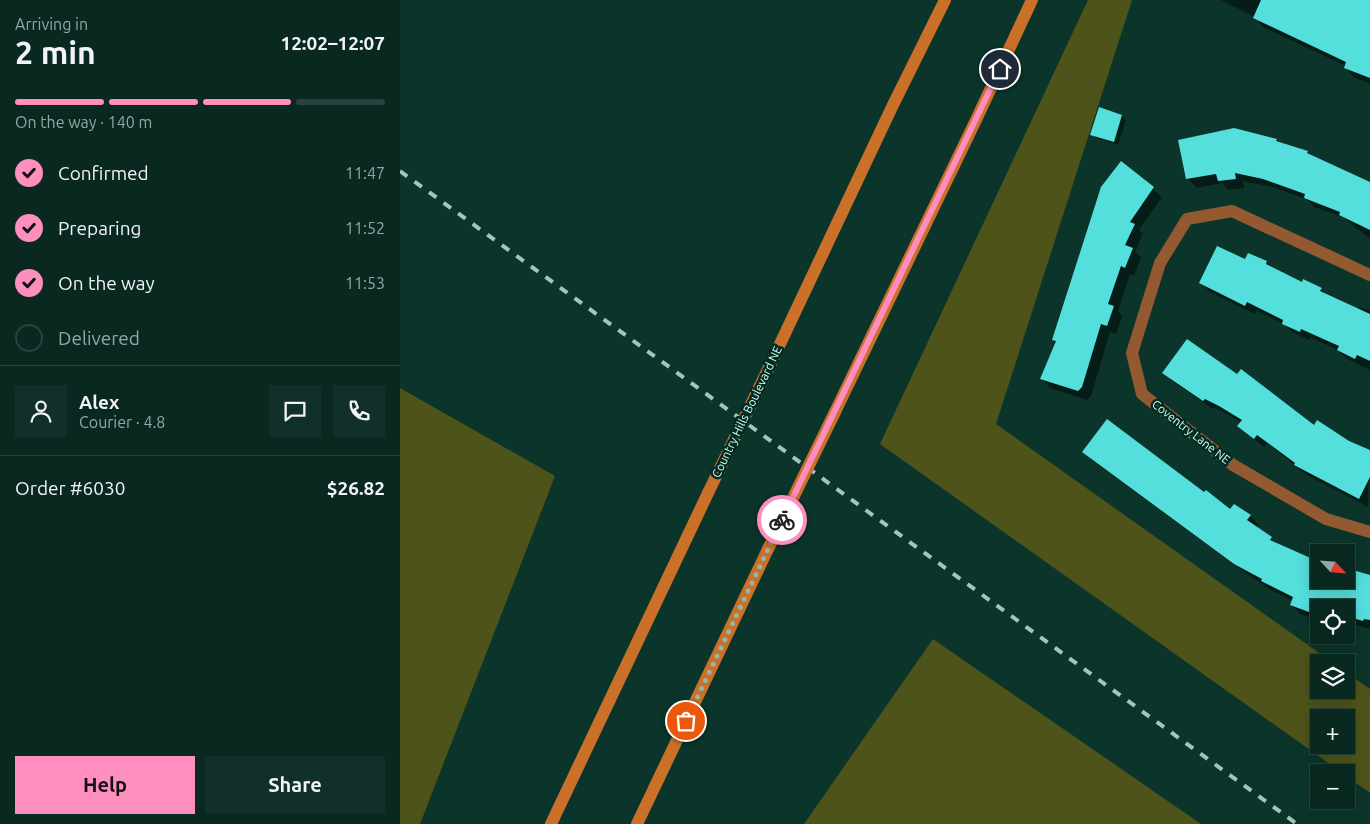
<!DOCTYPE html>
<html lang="en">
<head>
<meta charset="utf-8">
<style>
	:root { --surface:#082820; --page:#113029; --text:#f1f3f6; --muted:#98a6a5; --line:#29443e; --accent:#fe8ebd }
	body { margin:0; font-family:Ubuntu,sans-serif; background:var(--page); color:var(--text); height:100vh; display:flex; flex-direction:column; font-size:19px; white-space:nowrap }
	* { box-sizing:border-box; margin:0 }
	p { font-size:16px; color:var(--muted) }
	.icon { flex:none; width:28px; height:28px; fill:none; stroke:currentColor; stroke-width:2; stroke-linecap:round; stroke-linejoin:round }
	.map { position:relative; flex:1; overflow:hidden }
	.panel { display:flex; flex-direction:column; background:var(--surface); width:400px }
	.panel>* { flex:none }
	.needle { width:32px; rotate:116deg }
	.buttons { position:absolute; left:910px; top:544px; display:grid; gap:10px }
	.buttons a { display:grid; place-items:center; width:45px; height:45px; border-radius:0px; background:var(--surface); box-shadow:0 2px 12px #0003,0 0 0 1px var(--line); font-size:25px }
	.pin { position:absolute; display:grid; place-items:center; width:42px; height:42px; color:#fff; margin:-21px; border:2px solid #fff; border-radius:50%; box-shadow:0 1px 5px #0007 }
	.courier { position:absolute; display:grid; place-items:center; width:50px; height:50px; margin:-25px; border:4px solid #fe8ebd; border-radius:50%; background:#fff; color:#222; box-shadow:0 1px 6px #0007 }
	.summary em { font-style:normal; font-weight:700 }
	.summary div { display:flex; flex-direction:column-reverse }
	.summary { display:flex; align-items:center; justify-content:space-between; height:85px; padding:0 15px }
	h1 { font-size:32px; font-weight:700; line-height:38px }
	.bar { display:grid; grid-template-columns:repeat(4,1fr); gap:8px 5px; align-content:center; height:60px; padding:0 15px }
	.bar i { height:6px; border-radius:4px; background:var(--line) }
	.bar .active { background:var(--accent) }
	.bar p { grid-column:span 4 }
	.line { display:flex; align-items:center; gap:12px; padding:0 15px; border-top:1px solid var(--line) }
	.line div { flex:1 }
	.round { display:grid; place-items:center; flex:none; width:52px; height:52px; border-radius:0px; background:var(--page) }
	ol { padding:0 15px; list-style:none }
	li { display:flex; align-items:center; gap:15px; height:55px }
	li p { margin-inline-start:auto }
	li .icon { padding:5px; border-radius:50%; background:var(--accent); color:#111; stroke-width:4 }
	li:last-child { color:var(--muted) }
	li i { width:28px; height:28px; border:2px solid var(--line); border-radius:50% }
	.action { display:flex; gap:10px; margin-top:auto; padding:10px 15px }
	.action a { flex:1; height:58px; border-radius:0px; background:var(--accent); color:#111; font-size:20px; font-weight:700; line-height:58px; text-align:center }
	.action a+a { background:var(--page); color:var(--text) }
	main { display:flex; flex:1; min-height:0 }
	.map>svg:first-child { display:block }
</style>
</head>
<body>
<main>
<section class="panel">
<div class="summary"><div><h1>2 min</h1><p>Arriving in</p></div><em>12:02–12:07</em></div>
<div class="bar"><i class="active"></i><i class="active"></i><i class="active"></i><i></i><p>On the way · 140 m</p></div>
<ol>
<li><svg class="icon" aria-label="check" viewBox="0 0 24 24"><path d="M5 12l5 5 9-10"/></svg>Confirmed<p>11:47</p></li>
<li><svg class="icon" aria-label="check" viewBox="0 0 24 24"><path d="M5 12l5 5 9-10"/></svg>Preparing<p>11:52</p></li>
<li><svg class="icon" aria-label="check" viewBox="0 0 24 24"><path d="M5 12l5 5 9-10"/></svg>On the way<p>11:53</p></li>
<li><i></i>Delivered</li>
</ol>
<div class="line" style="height:90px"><a class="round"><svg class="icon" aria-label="person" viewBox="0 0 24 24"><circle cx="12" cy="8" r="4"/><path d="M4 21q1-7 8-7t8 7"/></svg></a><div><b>Alex</b><p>Courier · 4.8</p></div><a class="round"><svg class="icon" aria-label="chat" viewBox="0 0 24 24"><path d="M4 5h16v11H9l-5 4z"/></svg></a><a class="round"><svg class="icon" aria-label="phone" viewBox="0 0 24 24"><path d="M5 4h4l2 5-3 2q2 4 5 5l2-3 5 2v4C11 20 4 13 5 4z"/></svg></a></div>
<div class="line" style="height:65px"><div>Order #6030</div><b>$26.82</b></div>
<div class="action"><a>Help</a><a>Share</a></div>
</section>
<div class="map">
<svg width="970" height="824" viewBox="0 0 970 824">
	<rect width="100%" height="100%" fill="#0b352b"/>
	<g fill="#4e5419" fill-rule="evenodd">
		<path d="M688,0H732L596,424L932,662H919V690H946V672L970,689V793L946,776V772H941L480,444ZM919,718H946V745H919Z"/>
		<polygon points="0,388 155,476 20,824 0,824"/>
		<polygon points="533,639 801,824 404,824"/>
	</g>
	<g fill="#0007">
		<polygon points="821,0 961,0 970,20 970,84 954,77 945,68 946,66 863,27 855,17"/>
		<polygon points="722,116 726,120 718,145 696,138 692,134"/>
		<polygon points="876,140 880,143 907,152 913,157 970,182 970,239 943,217 914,207 906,199 873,187 843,181 844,188 828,190 822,183 797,188 788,179"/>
		<polygon points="721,163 762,197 739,230 743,234 735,251 741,258 734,276 730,274 718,311 722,316 716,334 710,332 691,396 687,400 650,388 642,379 656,342 654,339"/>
		<polygon points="846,260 866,262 874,269 902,283 921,289 929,297 957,310 958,307 970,311 970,370 947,359 938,350 910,337 909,340 892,332 884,324 856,310 855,314 810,292 801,283"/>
		<polygon points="764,372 914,427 970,451 968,507 905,474 867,443 864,447 839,426 841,422 814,407 813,409 772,381"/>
		<polygon points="684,452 805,494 830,511 850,516 859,525 857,528 871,538 919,580 946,580 946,568 970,575 970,629 946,622 946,608 919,608 918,620 900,614 892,605 893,601 871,590 844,572 693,461"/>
	</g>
	<g fill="#54dedc">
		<polygon points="861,0 970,0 970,78 944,68 946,62 853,18"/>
		<polygon points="699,107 722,115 714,142 690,135"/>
		<polygon points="834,128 877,139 876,141 908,151 907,153 970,182 970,230 939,215 940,212 904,198 905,194 863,179 835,173 836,179 818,181 816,174 786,179 778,140"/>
		<polygon points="721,161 754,187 730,222 735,224 725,245 733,248 725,268 721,266 708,304 714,306 707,326 701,324 682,387 678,391 640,379 656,341 652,340 701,187"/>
		<polygon points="817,246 845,259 848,253 867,261 866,264 902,282 903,279 922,288 920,291 970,314 970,361 957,355 955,359 937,350 939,346 901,329 900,332 882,324 883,320 847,302 845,306 799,283"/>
		<polygon points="787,339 837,374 841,369 914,425 917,420 949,441 970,450 970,477 959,499 894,465 895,463 857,435 854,439 837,426 842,420 819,406 805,399 803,401 762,373"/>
		<polygon points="707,419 804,492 806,490 830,509 834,504 851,515 847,520 872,537 870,540 915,560 916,557 919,559 919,580 946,580 946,568 970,575 970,620 964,619 963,621 946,616 946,608 928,608 912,603 909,612 890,605 893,597 861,581 862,579 834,564 682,452"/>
	</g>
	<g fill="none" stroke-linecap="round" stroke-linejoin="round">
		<polyline stroke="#935a32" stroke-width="12" points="970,275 832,211 787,219 760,263 732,353 742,394 833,465 926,519 970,532"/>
		<g stroke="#cb7029" stroke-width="12">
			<polyline points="372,361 492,107 545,0"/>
			<polyline points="435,412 576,120 632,0"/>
			<polyline points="151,824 308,493"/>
			<polyline points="237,824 368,549"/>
		</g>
		<polyline stroke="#a1c7bc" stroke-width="4" stroke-dasharray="9 9" stroke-linecap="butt" points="0,171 897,824"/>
		<g stroke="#cb7029" stroke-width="12">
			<polyline points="308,493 372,361"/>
			<polyline points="368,549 435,412"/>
		</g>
	</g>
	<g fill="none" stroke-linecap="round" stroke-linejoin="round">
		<polyline stroke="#90b7ac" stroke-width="5" stroke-dasharray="0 9" points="286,721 382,520"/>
		<polyline stroke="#fe8ebd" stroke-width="6" points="382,520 600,69"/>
	</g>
	<g text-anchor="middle" stroke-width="5" stroke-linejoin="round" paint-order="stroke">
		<g font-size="12" fill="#d8fdf1" stroke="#002b22">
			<text transform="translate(347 412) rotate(-64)" y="4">Country Hills Boulevard NE</text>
			<text transform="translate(791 432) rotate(38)" y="4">Coventry Lane NE</text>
		</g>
	</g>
</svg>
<div class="buttons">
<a><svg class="needle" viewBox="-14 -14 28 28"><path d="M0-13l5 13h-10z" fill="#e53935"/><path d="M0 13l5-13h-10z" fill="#98a6a5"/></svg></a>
<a><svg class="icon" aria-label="locate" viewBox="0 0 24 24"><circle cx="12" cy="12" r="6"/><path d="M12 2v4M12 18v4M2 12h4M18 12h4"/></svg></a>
<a><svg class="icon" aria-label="layers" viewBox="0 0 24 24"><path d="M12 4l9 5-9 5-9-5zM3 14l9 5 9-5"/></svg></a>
<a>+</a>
<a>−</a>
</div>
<div class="pin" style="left:286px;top:721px;background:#ea580c"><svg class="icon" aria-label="bag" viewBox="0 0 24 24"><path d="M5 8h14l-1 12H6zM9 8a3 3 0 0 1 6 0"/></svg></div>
<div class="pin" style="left:600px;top:69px;background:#1f2937"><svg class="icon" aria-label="home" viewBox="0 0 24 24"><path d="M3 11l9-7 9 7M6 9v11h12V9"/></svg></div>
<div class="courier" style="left:382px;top:520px"><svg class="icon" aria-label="bike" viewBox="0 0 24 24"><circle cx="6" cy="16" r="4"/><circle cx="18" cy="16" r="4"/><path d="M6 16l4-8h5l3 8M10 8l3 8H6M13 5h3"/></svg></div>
</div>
</main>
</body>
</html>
